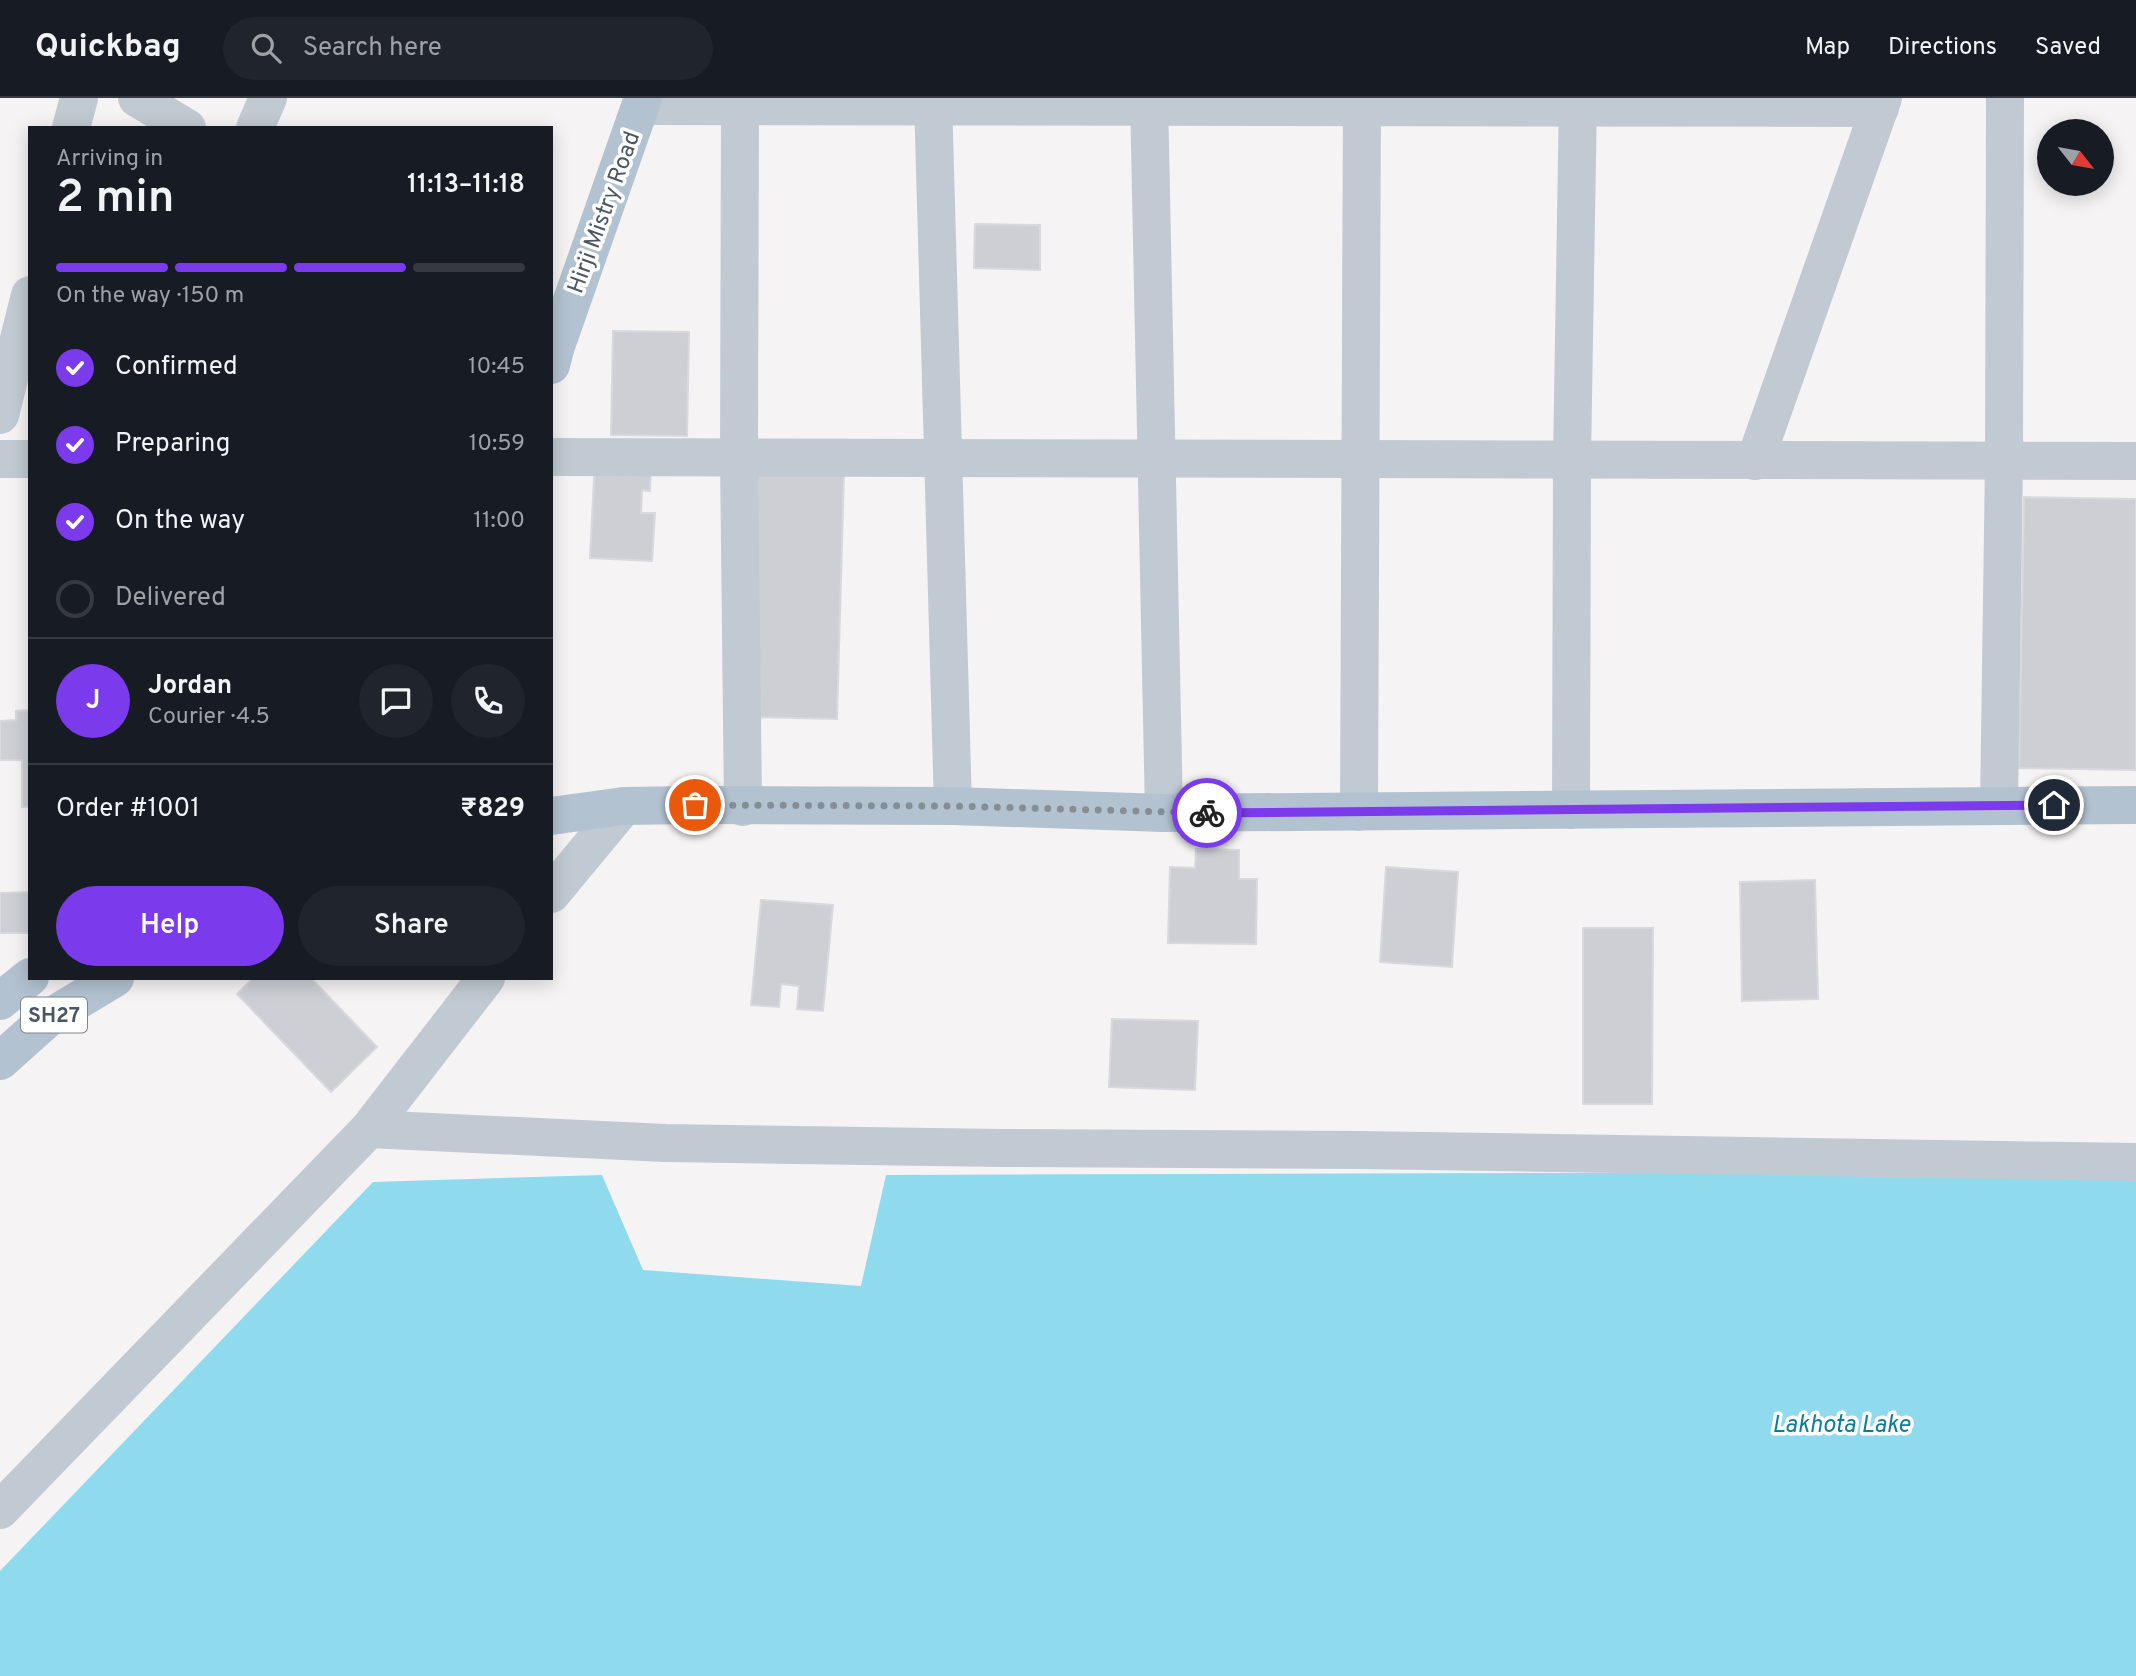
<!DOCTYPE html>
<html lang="en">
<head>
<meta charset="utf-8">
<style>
	:root { --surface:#171b24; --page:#20242c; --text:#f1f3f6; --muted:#9ea1a6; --line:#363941; --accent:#7c3aed }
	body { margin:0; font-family:Overpass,sans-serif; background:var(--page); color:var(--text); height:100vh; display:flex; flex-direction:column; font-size:26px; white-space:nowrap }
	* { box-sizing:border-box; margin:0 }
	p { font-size:23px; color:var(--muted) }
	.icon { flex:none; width:38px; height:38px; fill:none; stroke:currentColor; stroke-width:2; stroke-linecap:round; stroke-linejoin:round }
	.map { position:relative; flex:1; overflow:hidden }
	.panel { position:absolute; left:28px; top:28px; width:525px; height:854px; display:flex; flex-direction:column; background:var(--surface); border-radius:0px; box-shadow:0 4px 18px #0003 }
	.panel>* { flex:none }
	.needle { width:46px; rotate:121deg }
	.tools { position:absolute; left:2037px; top:21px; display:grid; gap:14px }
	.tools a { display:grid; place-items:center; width:77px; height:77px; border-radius:50%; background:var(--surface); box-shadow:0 4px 18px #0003; font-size:35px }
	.pin { position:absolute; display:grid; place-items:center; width:60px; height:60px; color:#fff; margin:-30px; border:4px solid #fff; border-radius:50%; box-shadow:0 2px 7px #0007 }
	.courier { position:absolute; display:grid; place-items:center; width:70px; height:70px; margin:-35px; border:5px solid #7c3aed; border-radius:50%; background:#fff; color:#222; box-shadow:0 2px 9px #0007 }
	.summary em { font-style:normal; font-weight:600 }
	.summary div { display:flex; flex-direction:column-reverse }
	.summary { display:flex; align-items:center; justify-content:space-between; height:119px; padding:0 28px }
	h1 { font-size:46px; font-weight:600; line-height:52px }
	.bar { display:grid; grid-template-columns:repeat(4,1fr); gap:10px 7px; align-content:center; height:84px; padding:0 28px }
	.bar i { height:9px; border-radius:5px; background:var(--line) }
	.bar .on { background:var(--accent) }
	.bar p { grid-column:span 4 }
	.line { display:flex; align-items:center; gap:18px; padding:0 28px; border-top:2px solid var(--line) }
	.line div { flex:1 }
	.round { display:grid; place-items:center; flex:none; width:74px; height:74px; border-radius:37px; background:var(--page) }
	ol { padding:0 28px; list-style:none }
	li { display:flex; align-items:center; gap:21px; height:77px }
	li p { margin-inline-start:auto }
	li .icon { padding:7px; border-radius:50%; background:var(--accent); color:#fff; stroke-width:4 }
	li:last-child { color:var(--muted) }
	li i { width:38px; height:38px; border:4px solid var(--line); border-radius:50% }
	.button { display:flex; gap:14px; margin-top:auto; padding:14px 28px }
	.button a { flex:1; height:80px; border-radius:42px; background:var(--accent); color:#fff; font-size:28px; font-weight:600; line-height:80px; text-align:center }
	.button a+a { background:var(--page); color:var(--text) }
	header { display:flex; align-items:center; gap:42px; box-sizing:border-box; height:98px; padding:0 35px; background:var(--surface); border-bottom:2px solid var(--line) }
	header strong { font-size:33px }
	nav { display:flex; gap:38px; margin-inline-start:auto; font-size:24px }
	.search { width:490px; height:63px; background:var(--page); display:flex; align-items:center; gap:18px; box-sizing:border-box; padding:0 24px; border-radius:38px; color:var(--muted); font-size:26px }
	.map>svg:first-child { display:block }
</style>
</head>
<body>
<header>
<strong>Quickbag</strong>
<div class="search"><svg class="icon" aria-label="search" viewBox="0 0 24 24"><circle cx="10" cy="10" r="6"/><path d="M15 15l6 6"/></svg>Search here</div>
<nav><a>Map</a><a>Directions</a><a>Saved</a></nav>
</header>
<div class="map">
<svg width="2136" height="1578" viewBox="0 0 2136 1578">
	<rect width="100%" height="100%" fill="#f5f3f3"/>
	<polygon fill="#90daee" points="2136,1073 2136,1578 0,1578 0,1473 373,1084 602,1077 643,1172 861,1188 886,1077"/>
	<g fill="#cdcfd5" stroke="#d7d9de" stroke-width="2">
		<polygon points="975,126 1040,127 1040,172 974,170"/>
		<polygon points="613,233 689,234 687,338 611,337"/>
		<polygon points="595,361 651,363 650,393 642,392 641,415 655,415 652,463 590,460"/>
		<polygon points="754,374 844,376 837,621 747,619"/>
		<polygon points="2024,399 2136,401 2136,672 2019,670"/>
		<polygon points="30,612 30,709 22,709 22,662 0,662 0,623 16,622 16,613"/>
		<polygon points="1196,751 1239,752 1239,781 1257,781 1256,846 1168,845 1170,769 1195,770"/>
		<polygon points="1386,769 1458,774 1452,869 1380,864"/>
		<polygon points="1815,782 1818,901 1742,903 1740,784"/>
		<polygon points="30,794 30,835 0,835 0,795"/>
		<polygon points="761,802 833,807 823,913 797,911 799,888 781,886 779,909 751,907"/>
		<polygon points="1583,830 1653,830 1652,1006 1583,1006"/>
		<polygon points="253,880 311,880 377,949 331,994 237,896"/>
		<polygon points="1112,921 1198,923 1195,992 1109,989"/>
	</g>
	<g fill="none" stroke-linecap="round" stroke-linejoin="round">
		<g stroke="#c1cad2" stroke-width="38">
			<polyline points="137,0 187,30"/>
			<polyline points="933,0 953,708"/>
			<polyline points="1149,0 1164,715"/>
			<polyline points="641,8 1880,10"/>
			<polyline points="740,8 739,359 743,709"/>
			<polyline points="71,30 79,0"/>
			<polyline points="255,30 268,0"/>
			<polyline points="0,317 30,197"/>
			<polyline points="551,359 2136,363"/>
			<polyline points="0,361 30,361"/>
			<polyline points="1755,363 1883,0"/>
			<polyline points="1999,708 2004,363 2005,0"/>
			<polyline points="1571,712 1572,361 1578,0"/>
			<polyline points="1359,714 1362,0"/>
			<polyline points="551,796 624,708"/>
			<polyline points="369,1031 665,1045 1001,1050 1358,1052 2136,1064"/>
			<polyline points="0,1412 369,1031 486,880"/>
		</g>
		<g stroke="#b3c2d1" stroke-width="38">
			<polyline points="551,267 556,248 643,0"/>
			<polyline points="551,718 624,708 695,707 953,708 1164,715 2136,707"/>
			<polyline points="0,903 30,879"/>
			<polyline points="0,963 47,921 115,880"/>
		</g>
	</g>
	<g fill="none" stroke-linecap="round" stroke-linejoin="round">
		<polyline stroke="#868d94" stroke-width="7" stroke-dasharray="0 12.6" points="695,707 953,708 1207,715"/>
		<polyline stroke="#7c3aed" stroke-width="9" points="1207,715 2054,707"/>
	</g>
	<g text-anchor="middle" stroke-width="7" stroke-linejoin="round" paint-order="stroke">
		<rect fill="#fff" stroke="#808990" stroke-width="2" x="21" y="899.5" width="66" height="35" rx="5"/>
		<g font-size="21" font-weight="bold" fill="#4a5661">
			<text x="54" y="924">SH27</text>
		</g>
		<g font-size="23" fill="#4a5661" stroke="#fff">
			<text transform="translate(603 114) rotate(-70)" y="8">Hirji Mistry Road</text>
		</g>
		<g font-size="24" font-style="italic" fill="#0c7c9b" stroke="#fff">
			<text x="1841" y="1334">Lakhota Lake</text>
		</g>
	</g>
</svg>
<div class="tools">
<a><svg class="needle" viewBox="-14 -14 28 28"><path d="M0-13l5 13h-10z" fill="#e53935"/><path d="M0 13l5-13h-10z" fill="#9ea1a6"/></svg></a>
</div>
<div class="pin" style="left:695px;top:707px;background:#ea580c"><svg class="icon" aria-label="bag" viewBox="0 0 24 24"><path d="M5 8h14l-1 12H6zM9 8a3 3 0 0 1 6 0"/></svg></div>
<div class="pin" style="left:2054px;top:707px;background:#1f2937"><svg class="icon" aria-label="home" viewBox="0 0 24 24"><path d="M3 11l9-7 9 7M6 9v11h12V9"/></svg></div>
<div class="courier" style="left:1207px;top:715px"><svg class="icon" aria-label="bike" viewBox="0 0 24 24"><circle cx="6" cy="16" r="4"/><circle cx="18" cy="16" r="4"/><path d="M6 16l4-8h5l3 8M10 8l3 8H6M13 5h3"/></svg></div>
<section class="panel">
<div class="summary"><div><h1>2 min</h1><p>Arriving in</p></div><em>11:13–11:18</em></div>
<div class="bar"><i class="on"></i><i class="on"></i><i class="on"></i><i></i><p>On the way · 150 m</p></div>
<ol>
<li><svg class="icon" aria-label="check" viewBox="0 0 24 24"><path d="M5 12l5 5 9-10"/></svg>Confirmed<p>10:45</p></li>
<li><svg class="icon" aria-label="check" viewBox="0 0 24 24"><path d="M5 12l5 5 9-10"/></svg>Preparing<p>10:59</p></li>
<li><svg class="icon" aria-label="check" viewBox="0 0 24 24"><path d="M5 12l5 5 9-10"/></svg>On the way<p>11:00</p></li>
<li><i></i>Delivered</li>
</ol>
<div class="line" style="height:126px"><b class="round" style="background:var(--accent);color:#fff">J</b><div><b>Jordan</b><p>Courier · 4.5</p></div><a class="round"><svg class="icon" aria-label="chat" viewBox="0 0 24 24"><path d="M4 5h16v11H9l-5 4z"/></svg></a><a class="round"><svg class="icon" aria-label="phone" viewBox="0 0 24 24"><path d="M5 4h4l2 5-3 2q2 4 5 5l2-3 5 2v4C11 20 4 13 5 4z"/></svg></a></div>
<div class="line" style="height:91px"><div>Order #1001</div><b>₹829</b></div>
<div class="button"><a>Help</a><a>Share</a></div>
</section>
</div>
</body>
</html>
